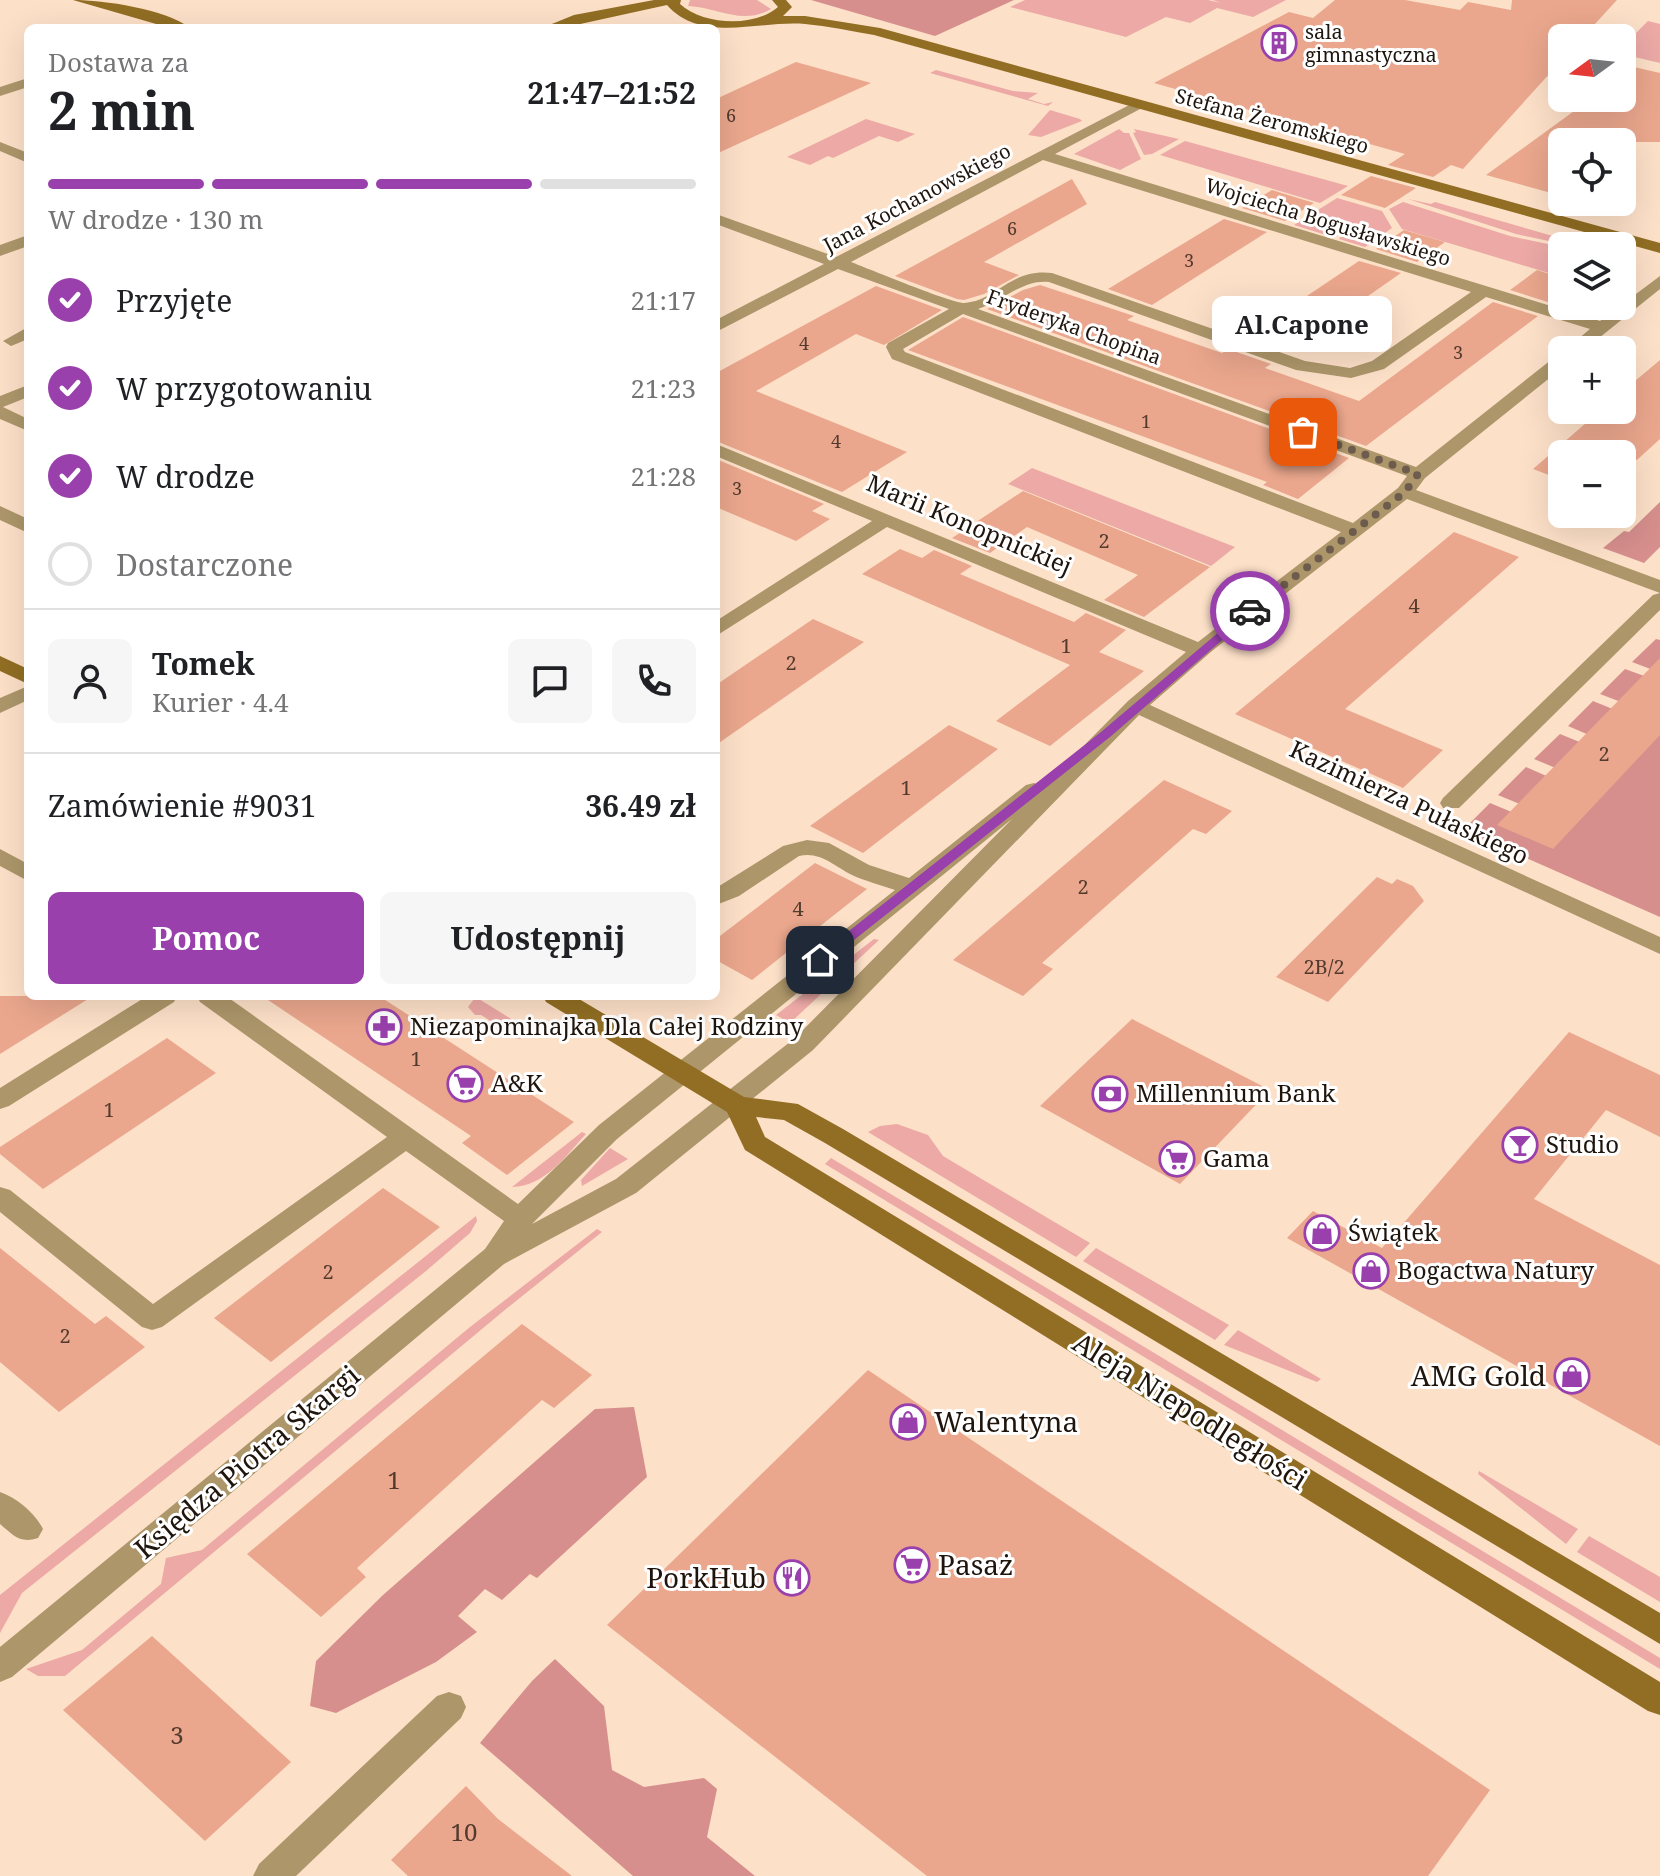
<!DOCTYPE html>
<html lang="pl">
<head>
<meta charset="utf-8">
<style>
	:root { --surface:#fff; --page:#f6f6f6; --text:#202124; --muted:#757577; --line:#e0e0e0; --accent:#9940ac }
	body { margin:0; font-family:"Noto Serif",serif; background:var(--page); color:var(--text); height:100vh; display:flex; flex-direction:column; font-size:30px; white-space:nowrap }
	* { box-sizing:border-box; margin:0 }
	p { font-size:26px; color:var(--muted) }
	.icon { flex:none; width:44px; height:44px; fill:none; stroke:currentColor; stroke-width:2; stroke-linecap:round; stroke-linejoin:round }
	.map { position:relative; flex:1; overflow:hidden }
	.panel { position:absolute; left:24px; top:24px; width:696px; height:976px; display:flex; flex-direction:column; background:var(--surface); border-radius:12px; box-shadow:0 8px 32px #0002 }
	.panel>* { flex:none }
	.needle { width:52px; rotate:255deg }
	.controls { position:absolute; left:1548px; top:24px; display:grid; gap:16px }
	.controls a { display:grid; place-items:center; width:88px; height:88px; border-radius:12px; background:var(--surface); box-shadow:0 8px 32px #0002; font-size:40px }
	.pin { position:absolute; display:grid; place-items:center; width:68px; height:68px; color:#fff; margin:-34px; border-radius:16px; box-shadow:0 4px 12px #0006 }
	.courier { position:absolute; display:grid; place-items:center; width:80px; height:80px; margin:-40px; border:6px solid #9940ac; border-radius:50%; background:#fff; color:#222; box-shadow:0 2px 10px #0007 }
	.bubble { position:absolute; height:56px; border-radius:12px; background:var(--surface); box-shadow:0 8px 32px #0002; font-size:26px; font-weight:700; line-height:56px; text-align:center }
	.summary em { font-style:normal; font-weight:700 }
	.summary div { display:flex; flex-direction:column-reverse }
	.summary { display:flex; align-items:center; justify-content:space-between; height:136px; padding:0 24px }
	h1 { font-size:52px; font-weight:700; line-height:60px }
	.bar { display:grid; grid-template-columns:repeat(4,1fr); gap:12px 8px; align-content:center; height:96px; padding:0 24px }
	.bar i { height:10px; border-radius:6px; background:var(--line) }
	.bar .current { background:var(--accent) }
	.bar p { grid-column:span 4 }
	.line { display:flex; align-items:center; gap:20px; padding:0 24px; border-top:2px solid var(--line) }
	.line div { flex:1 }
	.round { display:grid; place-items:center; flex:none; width:84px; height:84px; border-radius:12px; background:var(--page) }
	ol { padding:0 24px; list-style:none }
	li { display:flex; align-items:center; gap:24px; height:88px }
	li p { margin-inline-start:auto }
	li .icon { padding:8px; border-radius:50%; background:var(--accent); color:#fff; stroke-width:4 }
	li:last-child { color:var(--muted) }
	li i { width:44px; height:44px; border:4px solid var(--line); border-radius:50% }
	.primary-button { display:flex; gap:16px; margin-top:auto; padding:16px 24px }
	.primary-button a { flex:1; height:92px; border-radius:12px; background:var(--accent); color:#fff; font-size:32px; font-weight:700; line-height:92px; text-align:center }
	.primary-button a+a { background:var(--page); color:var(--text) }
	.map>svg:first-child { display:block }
</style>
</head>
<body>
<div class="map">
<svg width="1660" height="1876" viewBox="0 0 1660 1876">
	<rect width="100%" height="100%" fill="#fde0c8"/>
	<g fill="#eca9a6">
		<path d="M690,0H757L771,9C743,26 716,7 688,6Z"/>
		<polygon points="1025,0 1208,0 1221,3 1213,0 1286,0 1253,17 1217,8 1190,23 1166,17 1126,37 1010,7"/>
		<polygon points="1648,21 1660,24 1660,63 1622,54 1622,47"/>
		<polygon points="936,70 1013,91 1038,93 1028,99 1044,104 1053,102 1048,106 930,73"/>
		<polygon points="1050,110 1080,119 1082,121 1041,137 1028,135"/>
		<polygon points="866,119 915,134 898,142 879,136 833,158 828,156 810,165 787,157"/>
		<polygon points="1119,129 1124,133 1129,133 1141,159 1120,170 1074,154"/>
		<polygon points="1134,129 1179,139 1152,154 1144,155 1133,133 1136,132"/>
		<polygon points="1185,141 1348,186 1320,203 1160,155"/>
		<polygon points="1337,198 1382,211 1392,228 1365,247 1339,239 1342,235 1331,232 1326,235 1294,225"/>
		<polygon points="1408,199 1431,204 1435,202 1563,239 1558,243 1516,234"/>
		<polygon points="1403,202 1510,236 1562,247 1562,277 1402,229 1389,209"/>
		<polygon points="1032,468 1235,547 1211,566 1008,484"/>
		<polygon points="874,939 879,940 790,1023 776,1015"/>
		<polygon points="474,999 479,999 529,1030 520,1039 510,1037 507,1031 481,1015 475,1015 468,1007"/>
		<polygon points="897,1124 928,1135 943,1156 1090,1243 1076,1257 868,1132 880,1126"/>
		<path d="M582,1132L586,1134C565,1157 545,1186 512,1187Z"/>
		<polygon points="610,1148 628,1159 582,1186 581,1180"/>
		<polygon points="831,1158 1660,1658 1660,1669 825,1164"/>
		<polygon points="476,1216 477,1221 470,1233 426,1271 22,1593 0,1633 0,1595"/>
		<polygon points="597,1229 602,1232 506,1309 65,1676 38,1676 26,1669 82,1650 161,1584 166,1558 202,1550 470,1327"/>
		<polygon points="1096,1248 1229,1325 1215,1340 1083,1261"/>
		<polygon points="1238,1330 1321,1379 1317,1382 1224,1345"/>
		<polygon points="1479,1471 1578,1529 1566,1544 1478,1474"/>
		<polygon points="1589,1536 1660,1577 1660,1602 1577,1552"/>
	</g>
	<g fill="#d68f8d">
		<polygon points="811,0 1014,0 935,36"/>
		<polygon points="1660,502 1660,547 1644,563 1603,548 1624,531 1629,532"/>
		<polygon points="1656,639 1660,640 1660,917 1463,830 1490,803 1514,813 1522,805 1498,795 1526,767 1551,778 1558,769 1534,759 1560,734 1582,743 1589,735 1568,726 1593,701 1615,710 1621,702 1600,694 1625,669 1647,677 1653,670 1632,662"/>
		<polygon points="634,1407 647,1477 537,1578 530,1574 502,1600 485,1589 458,1616 477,1632 436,1662 336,1713 310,1706 316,1661 383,1595 595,1409"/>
		<polygon points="555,1659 604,1706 612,1770 644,1787 704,1778 717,1789 707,1837 755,1876 633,1876 480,1743 532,1681"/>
	</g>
	<g fill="#eaa78d">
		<polygon points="1335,0 1405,0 1460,10 1468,2 1511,10 1512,0 1617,0 1582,38 1562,38 1562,60 1463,169 1451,165 1433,177 1388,165 1405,154 1154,83 1289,12 1313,18"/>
		<polygon points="796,62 871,83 716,154 716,99"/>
		<polygon points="1634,67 1660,73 1660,142 1562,142 1562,196 1486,175 1592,98 1622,98 1622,76"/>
		<polygon points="1371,176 1416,188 1385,208 1341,195"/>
		<polygon points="1072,179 1087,204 984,262 1019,275 984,294 964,300 957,299 895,276"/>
		<polygon points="1272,190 1314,203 1285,221 1242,208"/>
		<polygon points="1224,219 1267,232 1152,305 1108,289"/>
		<polygon points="1404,230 1445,242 1417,262 1376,249"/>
		<polygon points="1359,261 1401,273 1288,352 1246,337"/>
		<polygon points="1537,270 1562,278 1562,298 1554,304 1510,290"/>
		<polygon points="1040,285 1134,316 1127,320 1222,353 1228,349 1271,364 1265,368 1359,401 1493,302 1538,316 1366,446 987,309 1023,290"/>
		<polygon points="876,286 942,310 884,345 856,334 756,391 907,452 842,492 716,441 716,373"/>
		<polygon points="963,317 1349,458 1298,499 1263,485 1267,482 908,350"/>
		<polygon points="1660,360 1660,439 1638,459 1622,470 1622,454 1562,454 1562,482 1555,480 1557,478 1533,469 1601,410 1622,410 1622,392"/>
		<polygon points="716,459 824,504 812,511 830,519 796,541 716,507"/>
		<polygon points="1023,491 1210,567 1144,617 1104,600 1138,575 1027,527 990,553 952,538"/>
		<polygon points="1454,532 1519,557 1345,709 1443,750 1403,788 1235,714"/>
		<polygon points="900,549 922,558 934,550 972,566 960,574 1074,622 1086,613 1126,630 1099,652 1144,671 1050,746 996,721 1070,665 862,574"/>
		<polygon points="813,619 864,642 716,745 716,685"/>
		<polygon points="1660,658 1660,735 1553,849 1497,825"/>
		<polygon points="949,725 998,749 863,853 810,826"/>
		<polygon points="1164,780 1232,811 1206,834 1193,829 1042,963 1053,969 1023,996 953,960"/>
		<polygon points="815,863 867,889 752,980 716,960 716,939"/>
		<polygon points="1377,877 1392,884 1397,879 1413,886 1424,901 1328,1002 1276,977"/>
		<polygon points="0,996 93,996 0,1054"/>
		<polygon points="262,996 379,996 574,1122 507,1175 462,1143 471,1136"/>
		<polygon points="1132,1019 1270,1090 1180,1184 1040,1106"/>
		<polygon points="1569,1032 1660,1075 1660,1137 1606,1110 1534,1199 1660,1265 1660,1446 1287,1238 1313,1211 1382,1248"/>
		<polygon points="167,1038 216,1073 43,1189 0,1154 0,1147"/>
		<polygon points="383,1188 440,1227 271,1362 214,1318"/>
		<polygon points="0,1248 95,1324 106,1316 145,1347 59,1412 0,1362"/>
		<polygon points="522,1324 592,1375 554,1408 542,1400 357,1568 366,1577 321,1617 247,1554"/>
		<polygon points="868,1370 1490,1790 1428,1876 927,1876 607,1625"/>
		<polygon points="152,1636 291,1762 205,1841 63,1710"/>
		<polygon points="466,1786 498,1819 572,1876 408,1876 391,1860"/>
	</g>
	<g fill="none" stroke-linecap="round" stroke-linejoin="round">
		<g fill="#ad966a" fill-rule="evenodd">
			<polygon points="28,78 28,87 0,96 0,87"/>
			<path d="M1137,101L1144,105L1142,108L1055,154L1600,321L1660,276V289L1584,350H1565L1590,329L1486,297L1384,369L1351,378L1296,370L1049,282C1023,279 1003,301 978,309L1416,467L1556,356L1562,355V368L1425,478L1416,490L1660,580V593L1407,499L1212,651L1150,705L1660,937V954L1139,715L813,1050L636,1193L504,1264L12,1677L0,1682V1647L485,1249L504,1221L406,1151L162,1327L152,1330L142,1327L0,1212V1187L10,1190L153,1304L387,1137L200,1002L197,996H226L518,1204L599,1125L895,890C881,885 865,881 852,875C834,866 820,851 799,856L739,896L716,905V888L783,846L807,840L829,843L869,865L909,878L1026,785L1034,783L1043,787L1128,701L1186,652L887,527L716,636V621L872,521L716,456V444L1198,642L1341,532L892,359L886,347L888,343L949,309L838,269L716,332V320L824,264L716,224V214L836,257ZM1043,160L1471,292L1372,361L1350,368L1305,361L1052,273C1010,268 997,301 964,303C951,303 869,269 851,262ZM963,314L1407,476L1398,488L1353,523L905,352L903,349ZM1012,819L795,1038L616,1179L532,1224L617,1139Z"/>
			<polygon points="0,142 28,153 28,163 0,151"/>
			<polygon points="28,235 28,246 0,256 0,245"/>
			<polygon points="28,327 28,339 11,346 3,341"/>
			<polygon points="28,385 28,397 3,407 28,419 28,431 0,419 0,396"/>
			<polygon points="0,506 28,519 28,533 0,520"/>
			<polygon points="1660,593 1660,610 1459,808 1443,808 1440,803 1443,798 1653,595"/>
			<polygon points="28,686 28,700 0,713 0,698"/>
			<polygon points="0,849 28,864 28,881 0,866"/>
			<polygon points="147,996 177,996 174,1002 9,1106 0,1109 0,1088"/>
			<path d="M0,1492C17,1498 35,1513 43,1529L38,1538C20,1544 13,1535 0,1524Z"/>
			<polygon points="449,1692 461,1696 466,1707 461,1718 296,1876 253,1876 259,1864 437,1696"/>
		</g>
		<g fill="#916e23" fill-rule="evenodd">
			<path d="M73,0C104,0 165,9 190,28H170Z"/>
			<path d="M654,0H681L680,4C703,25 754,28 778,7L772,0H786L792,7L783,16H805L880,28L1660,243V253L874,35C851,31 828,26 805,24C761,20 701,44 667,5L562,28H542L574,15Z"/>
			<polygon points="0,656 28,669 28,684 0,671"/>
			<polygon points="543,996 574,996 744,1097 798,1104 843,1129 1660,1613 1660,1644 825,1143 784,1120 756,1117 765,1137 1660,1682 1660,1715 1648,1711 745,1150 727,1112 546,1002"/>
		</g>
	</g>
	<polygon fill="#9940ac" points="1246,609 1256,611 1110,737 825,963 816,963 816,957 1101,732"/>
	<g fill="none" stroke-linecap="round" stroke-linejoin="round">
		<polyline stroke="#6d5c4e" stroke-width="8" stroke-dasharray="0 14.4" points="1250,611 1405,492 1418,474 1303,432"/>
	</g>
	<defs>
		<symbol id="building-ring" viewBox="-11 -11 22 22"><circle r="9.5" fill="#fff" stroke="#9940ac" stroke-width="1.5"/><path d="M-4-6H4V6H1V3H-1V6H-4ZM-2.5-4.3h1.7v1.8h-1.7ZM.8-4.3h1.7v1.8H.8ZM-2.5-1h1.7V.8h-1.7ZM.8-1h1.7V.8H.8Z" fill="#9940ac"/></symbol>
		<symbol id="pharmacy-ring" viewBox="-11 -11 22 22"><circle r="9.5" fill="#fff" stroke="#9940ac" stroke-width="1.5"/><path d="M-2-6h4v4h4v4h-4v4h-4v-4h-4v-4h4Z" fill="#9940ac"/></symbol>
		<symbol id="supermarket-ring" viewBox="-11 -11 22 22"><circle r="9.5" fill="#fff" stroke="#9940ac" stroke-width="1.5"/><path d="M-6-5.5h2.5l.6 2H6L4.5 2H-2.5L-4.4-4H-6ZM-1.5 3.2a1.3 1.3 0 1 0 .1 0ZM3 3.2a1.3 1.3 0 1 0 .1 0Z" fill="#9940ac"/></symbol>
		<symbol id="bank-ring" viewBox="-11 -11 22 22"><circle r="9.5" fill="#fff" stroke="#9940ac" stroke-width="1.5"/><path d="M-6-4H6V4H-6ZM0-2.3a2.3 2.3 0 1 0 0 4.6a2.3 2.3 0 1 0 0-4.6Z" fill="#9940ac"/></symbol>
		<symbol id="bar-ring" viewBox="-11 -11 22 22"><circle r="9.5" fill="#fff" stroke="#9940ac" stroke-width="1.5"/><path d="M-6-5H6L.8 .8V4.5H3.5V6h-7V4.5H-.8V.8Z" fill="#9940ac"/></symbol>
		<symbol id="shop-ring" viewBox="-11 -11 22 22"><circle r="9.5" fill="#fff" stroke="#9940ac" stroke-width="1.5"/><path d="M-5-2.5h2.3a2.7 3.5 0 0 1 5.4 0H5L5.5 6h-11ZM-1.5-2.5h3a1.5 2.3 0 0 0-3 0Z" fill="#9940ac"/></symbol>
		<symbol id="restaurant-ring" viewBox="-11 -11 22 22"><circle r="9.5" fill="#fff" stroke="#9940ac" stroke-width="1.5"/><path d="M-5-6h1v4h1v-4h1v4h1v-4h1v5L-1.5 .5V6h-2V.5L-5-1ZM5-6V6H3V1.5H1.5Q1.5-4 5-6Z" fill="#9940ac"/></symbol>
	</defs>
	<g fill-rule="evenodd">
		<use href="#building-ring" x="1259" y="23" width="40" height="40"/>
		<use href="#pharmacy-ring" x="364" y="1007" width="40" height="40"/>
		<use href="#supermarket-ring" x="445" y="1064" width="40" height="40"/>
		<use href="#bank-ring" x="1090" y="1074" width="40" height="40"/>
		<use href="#bar-ring" x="1500" y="1125" width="40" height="40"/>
		<use href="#supermarket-ring" x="1157" y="1139" width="40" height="40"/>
		<use href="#shop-ring" x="1302" y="1213" width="40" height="40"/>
		<use href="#shop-ring" x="1351" y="1251" width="40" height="40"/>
		<use href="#shop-ring" x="1552" y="1356" width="40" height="40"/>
		<use href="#shop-ring" x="888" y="1402" width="40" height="40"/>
		<use href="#supermarket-ring" x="892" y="1545" width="40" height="40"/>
		<use href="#restaurant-ring" x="772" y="1558" width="40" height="40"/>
	</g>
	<g text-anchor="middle" stroke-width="6" stroke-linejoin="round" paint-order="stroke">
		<g font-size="18" fill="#523a2d">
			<text x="731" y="122">6</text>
			<text x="1012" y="235">6</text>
			<text x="1189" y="267">3</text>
			<text x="804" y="350">4</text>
			<text x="1458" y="359">3</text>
			<text x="1146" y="428">1</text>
			<text x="836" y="448">4</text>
			<text x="737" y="495">3</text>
		</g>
		<g font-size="20" fill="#1f150d" stroke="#fff" text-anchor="start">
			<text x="1305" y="39">sala<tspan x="1305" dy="23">gimnastyczna</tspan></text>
		</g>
		<g font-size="20" fill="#1f150d" stroke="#fff">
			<text transform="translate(1272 121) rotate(15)" y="7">Stefana Żeromskiego</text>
			<text transform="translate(917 198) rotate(-28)" y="7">Jana Kochanowskiego</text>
			<text transform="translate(1328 222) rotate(17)" y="7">Wojciecha Bogusławskiego</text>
			<text transform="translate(1074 327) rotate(20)" y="7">Fryderyka Chopina</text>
		</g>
		<g font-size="20" fill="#523a2d">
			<text x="1104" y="548">2</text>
			<text x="1414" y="613">4</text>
			<text x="1066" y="653">1</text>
			<text x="791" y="670">2</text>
			<text x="1604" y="761">2</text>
			<text x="906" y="795">1</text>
			<text x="1083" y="894">2</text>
			<text x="798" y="916">4</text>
			<text x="1324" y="974">2B/2</text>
			<text x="416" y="1066">1</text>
			<text x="109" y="1117">1</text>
			<text x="328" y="1279">2</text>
			<text x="65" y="1343">2</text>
		</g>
		<g font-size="24" fill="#1f150d" stroke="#fff">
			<text transform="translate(969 525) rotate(23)" y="8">Marii Konopnickiej</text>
			<text transform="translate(1409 803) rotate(25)" y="8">Kazimierza Pułaskiego</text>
		</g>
		<g font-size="24" fill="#1f150d" stroke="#fff" text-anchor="start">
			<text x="410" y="1035">Niezapominajka Dla Całej Rodziny</text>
			<text x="491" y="1092">A&amp;K</text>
			<text x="1136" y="1102">Millennium Bank</text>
			<text x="1546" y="1153">Studio</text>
			<text x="1203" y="1167">Gama</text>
			<text x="1348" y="1241">Świątek</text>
			<text x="1397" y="1279">Bogactwa Natury</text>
		</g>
		<g font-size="24" fill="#523a2d">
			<text x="394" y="1489">1</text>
			<text x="177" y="1744">3</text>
			<text x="464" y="1841">10</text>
		</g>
		<g font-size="28" fill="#1f150d" stroke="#fff" text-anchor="end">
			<text x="1546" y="1386">AMG Gold</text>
			<text x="934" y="1432" text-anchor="start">Walentyna</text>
			<text x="938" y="1575" text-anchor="start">Pasaż</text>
			<text x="766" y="1588">PorkHub</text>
		</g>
		<g font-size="28" fill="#1f150d" stroke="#fff">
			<text transform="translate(1190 1411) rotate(32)" y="10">Aleja Niepodległości</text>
			<text transform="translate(247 1462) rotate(-40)" y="10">Księdza Piotra Skargi</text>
		</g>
	</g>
</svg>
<div class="controls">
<a><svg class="needle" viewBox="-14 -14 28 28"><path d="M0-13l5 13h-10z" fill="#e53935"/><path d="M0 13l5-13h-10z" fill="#757577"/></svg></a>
<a><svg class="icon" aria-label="locate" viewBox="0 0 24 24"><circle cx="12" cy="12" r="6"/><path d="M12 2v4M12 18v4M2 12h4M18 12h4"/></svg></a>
<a><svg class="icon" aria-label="layers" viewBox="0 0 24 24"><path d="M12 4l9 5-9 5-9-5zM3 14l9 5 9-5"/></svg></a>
<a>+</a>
<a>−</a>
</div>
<div class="pin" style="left:1303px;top:432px;background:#ea580c"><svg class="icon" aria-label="bag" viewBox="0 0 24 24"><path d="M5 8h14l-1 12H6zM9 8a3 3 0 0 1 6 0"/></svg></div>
<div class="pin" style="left:820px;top:960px;background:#1f2937"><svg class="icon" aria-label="home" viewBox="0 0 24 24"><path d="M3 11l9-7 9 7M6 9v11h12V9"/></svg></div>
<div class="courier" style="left:1250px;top:611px"><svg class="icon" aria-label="car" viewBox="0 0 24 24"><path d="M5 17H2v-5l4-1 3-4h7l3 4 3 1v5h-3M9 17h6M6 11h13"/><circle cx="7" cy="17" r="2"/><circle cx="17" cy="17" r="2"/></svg></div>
<div class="bubble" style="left:1212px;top:296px;width:180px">Al.Capone</div>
<section class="panel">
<div class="summary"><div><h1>2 min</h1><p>Dostawa za</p></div><em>21:47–21:52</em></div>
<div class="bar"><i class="current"></i><i class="current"></i><i class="current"></i><i></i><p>W drodze · 130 m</p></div>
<ol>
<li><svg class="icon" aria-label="check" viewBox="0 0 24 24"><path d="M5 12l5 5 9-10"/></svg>Przyjęte<p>21:17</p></li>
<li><svg class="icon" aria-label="check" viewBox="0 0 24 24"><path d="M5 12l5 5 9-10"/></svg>W przygotowaniu<p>21:23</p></li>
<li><svg class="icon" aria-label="check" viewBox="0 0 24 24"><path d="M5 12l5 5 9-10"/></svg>W drodze<p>21:28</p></li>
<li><i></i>Dostarczone</li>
</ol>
<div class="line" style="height:144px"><a class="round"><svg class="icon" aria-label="person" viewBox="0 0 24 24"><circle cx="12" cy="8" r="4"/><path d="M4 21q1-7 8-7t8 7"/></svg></a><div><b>Tomek</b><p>Kurier · 4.4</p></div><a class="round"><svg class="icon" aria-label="chat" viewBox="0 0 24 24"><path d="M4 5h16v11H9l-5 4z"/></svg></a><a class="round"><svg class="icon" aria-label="phone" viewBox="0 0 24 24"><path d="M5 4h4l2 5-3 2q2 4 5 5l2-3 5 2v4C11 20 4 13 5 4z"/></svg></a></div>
<div class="line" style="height:104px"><div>Zamówienie #9031</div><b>36.49 zł</b></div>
<div class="primary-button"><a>Pomoc</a><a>Udostępnij</a></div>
</section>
</div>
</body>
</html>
